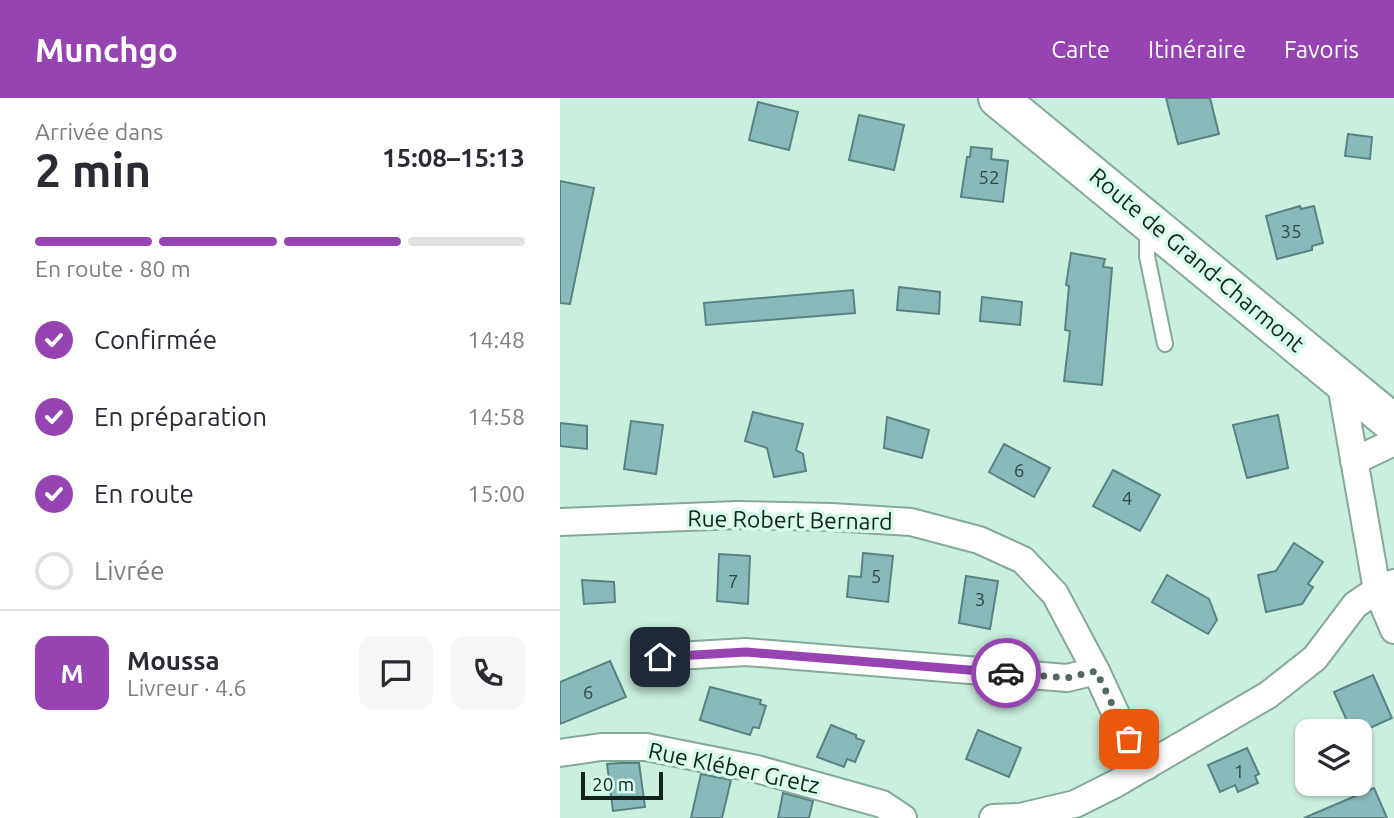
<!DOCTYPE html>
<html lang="fr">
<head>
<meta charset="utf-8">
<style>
	:root { --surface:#fff; --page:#f7f7f7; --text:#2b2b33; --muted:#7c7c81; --line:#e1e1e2; --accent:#9744b3 }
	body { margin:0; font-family:Ubuntu,sans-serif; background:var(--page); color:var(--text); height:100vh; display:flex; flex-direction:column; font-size:26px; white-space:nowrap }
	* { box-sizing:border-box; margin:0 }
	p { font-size:23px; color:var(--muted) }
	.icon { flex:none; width:38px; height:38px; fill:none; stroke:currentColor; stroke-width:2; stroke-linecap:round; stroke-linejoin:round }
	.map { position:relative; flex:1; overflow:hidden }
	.details { display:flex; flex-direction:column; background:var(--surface); width:560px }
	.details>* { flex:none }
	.controls { position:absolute; left:735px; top:621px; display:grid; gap:14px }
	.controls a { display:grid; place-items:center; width:77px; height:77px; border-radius:14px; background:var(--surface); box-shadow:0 2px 5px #0004; font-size:35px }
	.scale { position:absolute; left:21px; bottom:18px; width:82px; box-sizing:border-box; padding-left:7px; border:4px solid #14221c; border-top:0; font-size:19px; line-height:24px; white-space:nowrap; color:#14221c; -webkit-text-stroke:5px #d6fdeb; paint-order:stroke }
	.pin { position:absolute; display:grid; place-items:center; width:60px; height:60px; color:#fff; margin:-30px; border-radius:14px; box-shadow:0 4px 10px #0006 }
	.courier { position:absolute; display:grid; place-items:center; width:70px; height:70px; margin:-35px; border:5px solid #9744b3; border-radius:50%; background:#fff; color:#222; box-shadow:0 2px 9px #0007 }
	.head em { font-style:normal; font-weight:700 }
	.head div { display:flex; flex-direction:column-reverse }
	.head { display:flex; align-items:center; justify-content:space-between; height:119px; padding:0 35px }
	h1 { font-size:46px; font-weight:700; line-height:52px }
	.bar { display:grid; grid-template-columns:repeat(4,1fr); gap:10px 7px; align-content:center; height:84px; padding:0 35px }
	.bar i { height:9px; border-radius:5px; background:var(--line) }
	.bar .selected { background:var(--accent) }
	.bar p { grid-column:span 4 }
	.line { display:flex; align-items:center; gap:18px; padding:0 35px; border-top:2px solid var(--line) }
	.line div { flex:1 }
	.round { display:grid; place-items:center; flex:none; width:74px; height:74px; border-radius:14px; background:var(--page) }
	ol { padding:0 35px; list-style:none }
	li { display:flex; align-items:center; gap:21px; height:77px }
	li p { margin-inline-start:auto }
	li .icon { padding:7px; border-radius:50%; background:var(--accent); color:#fff; stroke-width:4 }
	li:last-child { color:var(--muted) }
	li i { width:38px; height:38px; border:4px solid var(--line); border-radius:50% }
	header { display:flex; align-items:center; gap:42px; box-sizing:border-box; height:98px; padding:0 35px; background:var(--accent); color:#fff }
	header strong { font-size:33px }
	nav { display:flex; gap:38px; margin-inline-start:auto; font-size:24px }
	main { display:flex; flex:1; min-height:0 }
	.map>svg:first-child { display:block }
</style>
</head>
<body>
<header>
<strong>Munchgo</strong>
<nav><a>Carte</a><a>Itinéraire</a><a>Favoris</a></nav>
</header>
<main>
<section class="details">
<div class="head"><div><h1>2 min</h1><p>Arrivée dans</p></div><em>15:08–15:13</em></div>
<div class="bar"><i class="selected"></i><i class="selected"></i><i class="selected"></i><i></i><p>En route · 80 m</p></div>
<ol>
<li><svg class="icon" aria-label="check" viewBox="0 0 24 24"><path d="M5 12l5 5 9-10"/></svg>Confirmée<p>14:48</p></li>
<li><svg class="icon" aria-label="check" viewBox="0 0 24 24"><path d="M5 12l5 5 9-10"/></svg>En préparation<p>14:58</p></li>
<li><svg class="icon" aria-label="check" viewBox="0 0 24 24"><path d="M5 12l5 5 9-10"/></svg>En route<p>15:00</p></li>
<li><i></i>Livrée</li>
</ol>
<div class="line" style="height:126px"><b class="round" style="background:var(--accent);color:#fff">M</b><div><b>Moussa</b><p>Livreur · 4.6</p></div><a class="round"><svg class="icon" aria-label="chat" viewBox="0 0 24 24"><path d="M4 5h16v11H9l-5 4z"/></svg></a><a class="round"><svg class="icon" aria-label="phone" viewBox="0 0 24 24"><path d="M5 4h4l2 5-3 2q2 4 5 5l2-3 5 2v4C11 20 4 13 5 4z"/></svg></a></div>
</section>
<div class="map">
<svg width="834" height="720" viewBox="0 0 834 720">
	<rect width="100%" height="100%" fill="#c9efde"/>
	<g fill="#89baba" stroke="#598383" stroke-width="2">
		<polygon points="606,0 650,0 659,36 618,46"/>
		<polygon points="198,4 238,14 229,52 189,42"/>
		<polygon points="299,17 344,27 334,72 289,62"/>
		<polygon points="788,36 812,39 810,61 785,58"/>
		<polygon points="411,49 432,51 431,61 448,63 443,104 401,99 407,59 410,59"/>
		<polygon points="0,83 34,90 10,206 0,205"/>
		<polygon points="740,108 741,111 754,108 763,145 752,148 752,152 717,161 706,118"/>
		<polygon points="511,155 545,161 543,169 552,170 542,287 504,283 510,233 505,232 509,188 506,187"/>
		<polygon points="339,189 380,194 379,216 337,212"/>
		<polygon points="293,192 295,215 146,227 144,205"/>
		<polygon points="422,199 462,204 460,227 420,223"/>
		<polygon points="193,314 243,326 236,352 243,356 246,373 214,379 207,350 185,343"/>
		<polygon points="718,317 728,370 687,380 673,327"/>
		<polygon points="327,319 369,332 362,360 324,350"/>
		<polygon points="71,323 103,327 96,376 64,371"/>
		<polygon points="0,325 27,328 27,351 0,348"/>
		<polygon points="444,346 490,370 474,399 429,374"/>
		<polygon points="553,372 600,397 580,433 533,408"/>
		<polygon points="734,445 763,464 748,486 753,489 742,506 706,514 698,477 716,473"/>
		<polygon points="303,455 333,458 328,504 287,499 289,478 301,479"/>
		<polygon points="159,456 190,458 188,506 157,503"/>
		<polygon points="607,477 649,501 657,522 648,536 592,504"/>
		<polygon points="406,478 438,483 430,531 399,525"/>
		<polygon points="22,482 54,484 55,504 24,506"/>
		<polygon points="50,563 66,599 0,626 0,584"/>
		<polygon points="813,577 832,620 801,634 792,634 774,594"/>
		<polygon points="150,589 201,602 200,606 206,608 199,630 193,629 190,637 140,622"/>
		<polygon points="271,627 296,637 296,640 304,643 295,664 287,661 284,669 257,659"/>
		<polygon points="418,632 461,650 449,679 406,661"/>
		<polygon points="687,650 699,676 695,678 698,685 678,694 675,687 660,694 648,667"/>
		<polygon points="60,665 79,665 85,709 53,713 47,666"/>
		<polygon points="141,676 171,682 162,720 131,720"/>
		<polygon points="814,690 827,720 744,720"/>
		<polygon points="223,695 253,703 249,720 218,720"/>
	</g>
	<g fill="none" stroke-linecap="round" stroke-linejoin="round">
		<defs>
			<polyline id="lane" points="587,130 587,158 605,246"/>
			<g id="street">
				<polyline points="780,281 817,492 834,485"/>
				<polyline points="794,363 834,344"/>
				<polyline points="0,424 177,417 271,419 351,424 419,442 463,462 495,496 536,573 561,627 587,668"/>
				<polyline points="100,559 186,554 507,580 536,573"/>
				<polyline points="0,655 41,649 86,649 197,671 322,706 343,720"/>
				<polyline points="433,720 460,719 515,706 555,686 708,597 755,560 795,507 817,492 834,532"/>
			</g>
			<polyline id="secondary" points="438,0 834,326"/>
		</defs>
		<use href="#lane" stroke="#85a999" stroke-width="18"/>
		<use href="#street" stroke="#85a999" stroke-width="30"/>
		<use href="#secondary" stroke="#85a999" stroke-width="42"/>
		<use href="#lane" stroke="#fff" stroke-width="14"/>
		<use href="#street" stroke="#fff" stroke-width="26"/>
		<use href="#secondary" stroke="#fff" stroke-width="38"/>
	</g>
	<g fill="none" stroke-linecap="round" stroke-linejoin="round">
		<polyline stroke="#536a60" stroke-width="7" stroke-dasharray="0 12.6" points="446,575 507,580 536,573 569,641"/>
		<polyline stroke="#9744b3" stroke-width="9" points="100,559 186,554 446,575"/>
	</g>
	<g text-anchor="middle" stroke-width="7" stroke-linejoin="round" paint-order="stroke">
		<g font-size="19" fill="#314844">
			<text x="429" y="86">52</text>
			<text x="731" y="140">35</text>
			<text x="459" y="379">6</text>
			<text x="567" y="407">4</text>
			<text x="316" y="485">5</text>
			<text x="173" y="490">7</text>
			<text x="420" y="508">3</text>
			<text x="28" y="601">6</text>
			<text x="679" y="680">1</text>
		</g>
		<g font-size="23" fill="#14221c" stroke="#d6fdeb">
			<text transform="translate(637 162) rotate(40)" y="8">Route de Grand-Charmont</text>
			<text transform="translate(230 422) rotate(1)" y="8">Rue Robert Bernard</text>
			<text transform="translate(174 670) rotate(12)" y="8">Rue Kléber Gretz</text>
		</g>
	</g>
</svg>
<div class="controls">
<a><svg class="icon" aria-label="layers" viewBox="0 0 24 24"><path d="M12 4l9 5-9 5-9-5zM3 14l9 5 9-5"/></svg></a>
</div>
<div class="scale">20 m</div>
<div class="pin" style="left:569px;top:641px;background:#ea580c"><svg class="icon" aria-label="bag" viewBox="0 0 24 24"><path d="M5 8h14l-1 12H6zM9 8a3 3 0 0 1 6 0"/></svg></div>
<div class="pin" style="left:100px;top:559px;background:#1f2937"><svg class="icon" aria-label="home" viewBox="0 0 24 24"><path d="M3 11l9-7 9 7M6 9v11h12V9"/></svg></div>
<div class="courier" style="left:446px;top:575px"><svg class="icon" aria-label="car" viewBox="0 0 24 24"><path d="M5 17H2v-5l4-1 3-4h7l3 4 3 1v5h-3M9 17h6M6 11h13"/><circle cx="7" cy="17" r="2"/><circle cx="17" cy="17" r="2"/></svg></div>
</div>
</main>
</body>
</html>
